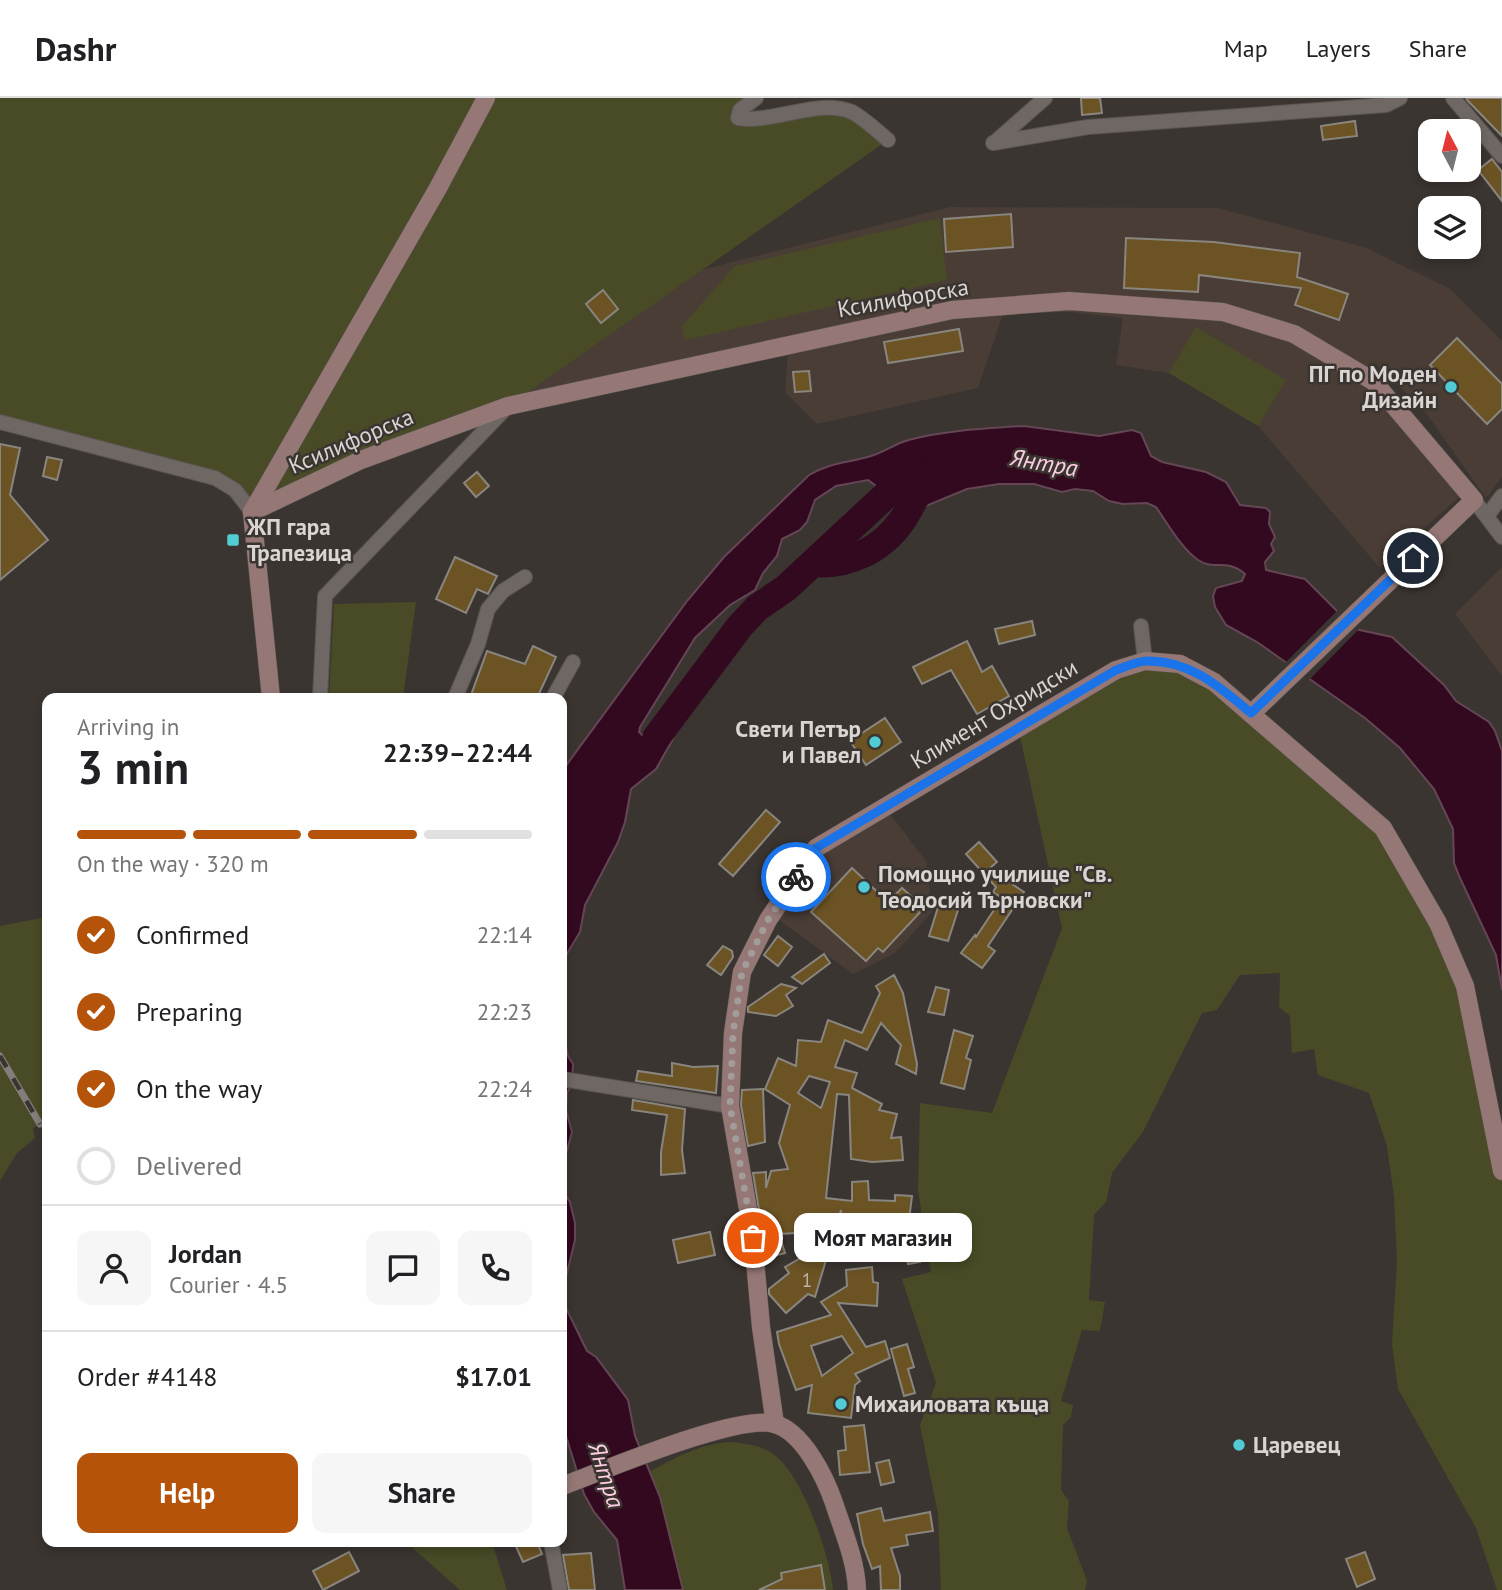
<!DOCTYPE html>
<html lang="en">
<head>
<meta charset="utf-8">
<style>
	:root { --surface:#fff; --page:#f6f6f6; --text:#202124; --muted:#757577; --line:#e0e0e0; --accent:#b45309 }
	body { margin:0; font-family:"PT Sans",sans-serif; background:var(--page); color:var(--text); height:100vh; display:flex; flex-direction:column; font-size:26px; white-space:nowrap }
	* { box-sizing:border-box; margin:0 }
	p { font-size:23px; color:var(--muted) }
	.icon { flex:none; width:38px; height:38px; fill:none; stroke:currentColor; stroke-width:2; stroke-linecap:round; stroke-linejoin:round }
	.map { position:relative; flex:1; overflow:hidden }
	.drawer { position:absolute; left:42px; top:595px; width:525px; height:854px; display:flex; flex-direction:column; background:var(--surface); border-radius:14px; box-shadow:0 4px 10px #0003 }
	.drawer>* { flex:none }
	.needle { width:46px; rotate:353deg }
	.buttons { position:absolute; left:1418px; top:21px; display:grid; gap:14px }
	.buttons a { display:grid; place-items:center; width:63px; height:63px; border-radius:14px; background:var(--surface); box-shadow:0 4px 10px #0003; font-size:35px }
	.pin { position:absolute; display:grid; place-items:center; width:60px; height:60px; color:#fff; margin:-30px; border:4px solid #fff; border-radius:50%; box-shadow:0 2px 7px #0007 }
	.courier { position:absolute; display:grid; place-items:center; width:70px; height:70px; margin:-35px; border:5px solid #1a73e8; border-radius:50%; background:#fff; color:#222; box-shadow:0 2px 9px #0007 }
	.bubble { position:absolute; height:49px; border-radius:14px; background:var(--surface); box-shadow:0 4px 10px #0003; font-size:23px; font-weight:700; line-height:49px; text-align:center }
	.overview em { font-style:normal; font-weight:700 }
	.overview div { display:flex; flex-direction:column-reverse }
	.overview { display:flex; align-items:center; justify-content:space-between; height:119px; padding:0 35px }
	h1 { font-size:46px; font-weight:700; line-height:52px }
	.bar { display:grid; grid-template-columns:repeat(4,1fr); gap:10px 7px; align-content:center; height:84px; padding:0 35px }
	.bar i { height:9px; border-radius:5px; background:var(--line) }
	.bar .on { background:var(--accent) }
	.bar p { grid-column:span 4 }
	.line { display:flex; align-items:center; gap:18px; padding:0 35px; border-top:2px solid var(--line) }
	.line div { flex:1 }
	.round { display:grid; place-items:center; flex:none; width:74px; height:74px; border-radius:14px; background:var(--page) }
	ol { padding:0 35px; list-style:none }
	li { display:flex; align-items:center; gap:21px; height:77px }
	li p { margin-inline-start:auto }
	li .icon { padding:7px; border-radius:50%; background:var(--accent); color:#fff; stroke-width:4 }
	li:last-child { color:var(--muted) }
	li i { width:38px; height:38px; border:4px solid var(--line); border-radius:50% }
	.primary-button { display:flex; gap:14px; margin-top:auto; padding:14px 35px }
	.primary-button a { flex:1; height:80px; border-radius:14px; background:var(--accent); color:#fff; font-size:28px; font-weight:700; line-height:80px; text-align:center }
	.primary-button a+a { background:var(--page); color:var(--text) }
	header { display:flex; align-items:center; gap:42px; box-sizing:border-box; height:98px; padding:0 35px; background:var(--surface); border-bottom:2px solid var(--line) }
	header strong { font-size:33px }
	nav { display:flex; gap:38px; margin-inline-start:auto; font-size:24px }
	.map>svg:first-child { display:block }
</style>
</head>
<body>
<header>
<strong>Dashr</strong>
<nav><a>Map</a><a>Layers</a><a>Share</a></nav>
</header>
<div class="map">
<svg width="1502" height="1492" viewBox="0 0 1502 1492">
	<rect width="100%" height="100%" fill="#3b3531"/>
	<g fill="#493d36">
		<polygon points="950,109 1218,110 1367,150 1450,191 1502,243 1502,379 1486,400 1426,315 1374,264 1362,275 1466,393 1380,470 1258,328 1169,275 1116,267 1123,220 1069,214 1003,216 978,290 817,326 785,294 788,255 508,308 701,172"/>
		<polygon points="1502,469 1502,578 1455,516"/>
		<polygon points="890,716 926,763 932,814 895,855 853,876 778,821 824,754"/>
	</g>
	<g fill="#484b26">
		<polygon points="0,0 756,0 738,20 851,13 888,42 508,308 252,414 235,392 0,324"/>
		<polygon points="940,120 947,182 685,242 682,228 735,168"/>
		<polygon points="1196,229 1286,282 1258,328 1169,275"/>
		<polygon points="416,504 403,600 329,600 334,506"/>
		<polygon points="1180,566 1383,730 1465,888 1502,1073 1502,1492 1497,1492 1476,1430 1398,1291 1392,1246 1397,1164 1394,1099 1387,1048 1369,995 1318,977 1314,951 1292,955 1290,918 1279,909 1280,875 1240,877 1217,912 1202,915 1143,1034 1112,1075 1106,1104 1094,1117 1089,1202 1105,1204 1100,1233 1082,1232 1061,1303 1073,1307 1071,1319 1063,1327 1061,1392 1069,1403 1067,1430 1087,1483 1085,1492 941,1492 938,1416 920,1327 936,1285 902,1181 931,1174 918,1092 920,1005 992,1015 1062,830 1018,629 1116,572"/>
		<polygon points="47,819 47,1023 33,1030 35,1040 17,1055 0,1083 0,828"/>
		<path d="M732,1344C746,1346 761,1347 773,1356C802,1375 830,1457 833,1492H683L660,1399L649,1374C676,1360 700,1345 732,1344Z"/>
		<polygon points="406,1444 492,1444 507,1492 460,1492"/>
	</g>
	<g fill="#32091f" stroke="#644655" stroke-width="2">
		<path d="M1024,328L1099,338L1132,332L1141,335L1151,358L1162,364L1206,374L1226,384L1240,407L1266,410L1270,414L1269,426L1275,439L1271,446L1274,453L1265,464L1266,472L1305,481L1355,531L1392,539L1444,587L1456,603L1489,624L1495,633L1502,653V892L1496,857L1460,780L1454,765L1453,731L1434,691L1400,650L1365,620L1257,544L1226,527L1215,509L1213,498L1216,490L1242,483L1245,476C1227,460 1215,473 1198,462C1181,450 1168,426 1156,409L1147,405L1123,406L1109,403L1093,393L1075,391L1062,394L1034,386H999L967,391L926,408L890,404L871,412L870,408L877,396L875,387L868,382L836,388L815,402L807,424L800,432L782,441L777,458L763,475L755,492L730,507L695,540L640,629L639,634L643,638H649L664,616L675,608L682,614L672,633L673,641L656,671L631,691L625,724L618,744L585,807L580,834L562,864V673L687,503L724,459L809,377C831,364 848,365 871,358C882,355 890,349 900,345C930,333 991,330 1024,328Z"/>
		<polygon points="562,932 568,958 573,966 572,986 567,995 566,1012 572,1034 563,1067 562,1091 570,1104 575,1125 575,1142 563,1191 565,1208 587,1253 596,1259 628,1302 635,1338 660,1399 683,1492 625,1492 617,1442 594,1414 584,1396 562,1325"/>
	</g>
	<polygon fill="#3b3531" points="1339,511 1361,529 1308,583 1283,567"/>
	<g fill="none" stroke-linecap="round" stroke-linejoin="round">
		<g stroke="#32091f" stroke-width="28">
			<path d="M814,465C848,468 881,452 901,424C912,409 918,391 929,376"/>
			<polyline points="656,640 740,528 757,510 786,490 899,385"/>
		</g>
	</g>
	<g fill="#6b5324" stroke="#89857f" stroke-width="2" fill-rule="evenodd">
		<polygon points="1081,0 1100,0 1102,15 1082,17"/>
		<polygon points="1466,0 1502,0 1502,38 1468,3"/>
		<polygon points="1355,23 1357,38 1323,42 1321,28"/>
		<polygon points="1492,61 1502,74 1502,103 1478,72"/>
		<polygon points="1011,116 1013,149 946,154 944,121"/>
		<polygon points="1126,140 1214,144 1300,155 1297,179 1348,196 1339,222 1295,207 1301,190 1199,177 1198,194 1124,190"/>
		<polygon points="603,192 618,211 601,225 586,206"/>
		<polygon points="959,231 963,253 888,265 884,244"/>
		<polygon points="1457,240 1502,286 1502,311 1487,326 1430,267"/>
		<polygon points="809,273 811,293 795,294 793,274"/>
		<polygon points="0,346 20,350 10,397 48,442 0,482"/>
		<polygon points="47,359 62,362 57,382 43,378"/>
		<polygon points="477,374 489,388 476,399 464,385"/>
		<polygon points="455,459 497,478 488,496 477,491 466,515 436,501"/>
		<polygon points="1032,523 1035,537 999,546 995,531"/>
		<polygon points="967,543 982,574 992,568 1009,598 977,616 951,572 922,586 913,569"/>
		<polygon points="533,548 556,559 537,600 470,600 487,553 525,566"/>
		<polygon points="885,620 901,644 866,667 850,643"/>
		<polygon points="766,712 780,724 733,778 719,766"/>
		<polygon points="979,744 997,764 989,771 1024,794 988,848 995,853 982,870 961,855 975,837 976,839 1002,800 993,794 996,789 966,756"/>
		<polygon points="852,770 888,804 902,790 924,810 883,854 878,850 866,863 811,814"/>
		<polygon points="939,806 958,812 948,843 929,838"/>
		<polygon points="778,838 792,849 778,868 764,857"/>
		<polygon points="723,848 732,853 733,859 721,877 707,867"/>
		<polygon points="824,856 830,865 802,886 792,879"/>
		<path d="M894,877L903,895L917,966L916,976L896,966L901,947L881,925L867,952L845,942L835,969L857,975L852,990L882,1006L879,1012L897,1016L891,1040L901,1039L903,1062L872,1064L851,1061L849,997L837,996L826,1100L852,1103V1084L868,1083L869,1102L895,1103V1097L912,1098L909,1122L841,1118V1112L838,1122H831V1133L779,1136L785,1155L774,1158L765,1149L753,1075L766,1074V1090L771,1073L788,1071L779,1045L790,1007L765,991L778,960L796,968L798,942L821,944L828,922L862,935L880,895L876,888ZM809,978L830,984L821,1010L798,995Z"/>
		<polygon points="781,886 796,890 786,897 793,908 776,918 748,914 748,909"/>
		<polygon points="936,889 949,892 944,917 928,914"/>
		<polygon points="954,932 973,938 966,960 971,962 964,991 941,985"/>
		<polygon points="672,965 693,969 718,968 716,995 636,983 638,973 672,978"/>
		<polygon points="763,991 765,1044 748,1048 741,1007 742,992"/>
		<polygon points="633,1002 685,1011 682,1052 685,1075 661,1077 661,1054 667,1017 632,1012"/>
		<polygon points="913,1124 920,1164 908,1166 901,1127"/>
		<polygon points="710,1134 715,1157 678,1165 673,1142"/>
		<polygon points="832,1142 815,1199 808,1196 786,1215 769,1196 769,1191 789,1175 785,1169"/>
		<path d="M872,1169L873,1184L878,1185L877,1208L838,1205L866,1249L885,1243L890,1260L855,1276L860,1283L855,1287L851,1320L808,1315L812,1287L796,1292L779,1246L777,1234L831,1217L821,1204L847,1188L846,1172ZM842,1238L853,1255L822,1278L811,1248Z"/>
		<polygon points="907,1246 914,1269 908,1271 915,1295 904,1298 891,1251"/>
		<polygon points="864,1327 870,1374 840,1377 838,1353 846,1352 844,1329"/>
		<polygon points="889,1362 894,1384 881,1387 876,1365"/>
		<polygon points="881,1410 884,1423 930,1414 933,1433 906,1437 908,1447 891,1450 900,1478 900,1492 881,1492 880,1468 872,1471 863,1446 857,1416"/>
		<polygon points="514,1444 537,1444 542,1456 523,1464"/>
		<polygon points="349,1454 359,1473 323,1492 313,1473"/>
		<polygon points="1365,1454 1375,1481 1357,1489 1346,1461"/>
		<polygon points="591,1455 595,1492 569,1492 563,1457"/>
		<polygon points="821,1467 825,1492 759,1492 782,1481 781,1475"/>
	</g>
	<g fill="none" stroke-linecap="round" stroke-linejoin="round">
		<defs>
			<g id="street">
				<path d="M756,0L740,12L738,20C773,26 818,0 852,14C865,21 877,33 888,42"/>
				<polyline points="1453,0 1502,58"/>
				<polyline points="995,44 1045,0"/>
				<polyline points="993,45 1088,29 1386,7 1400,0"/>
				<polyline points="0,324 215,380 235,392 252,414"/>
				<polyline points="1474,402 1502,439"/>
				<polyline points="1487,418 1502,398"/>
				<polyline points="1141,528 1145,563"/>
				<polyline points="320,600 325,498 507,309"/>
				<polyline points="455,600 478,546 488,511 503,493 525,479"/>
				<polyline points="553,600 573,564"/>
				<polyline points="562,981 730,1008"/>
				<polyline points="551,1444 560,1492"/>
			</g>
			<g id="secondary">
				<polyline points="252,414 361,362 508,308 952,212 1069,203 1223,214 1294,236 1373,283 1474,402 1251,616"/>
				<polyline points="271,600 252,414 438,90 486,0"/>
				<polyline points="775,1326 761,1229 753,1140 730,1008 733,935 742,874 768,822 816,750 1116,572 1145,563 1180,566 1214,584 1383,730 1438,825 1465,888 1502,1073"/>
				<path d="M562,1388C603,1373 738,1315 775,1326C803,1334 825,1379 834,1405C843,1433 856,1462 857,1492"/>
			</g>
		</defs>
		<use href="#street" stroke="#595451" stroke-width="16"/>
		<use href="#secondary" stroke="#595451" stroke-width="19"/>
		<use href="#street" stroke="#6e6763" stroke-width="14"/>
		<use href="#secondary" stroke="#957875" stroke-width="18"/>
		<defs>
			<polyline id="rail" points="0,958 40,1026"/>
		</defs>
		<use href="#rail" stroke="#837e7b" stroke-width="7"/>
		<use href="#rail" stroke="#3b3531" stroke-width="4.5" stroke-dasharray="13" stroke-linecap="butt"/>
	</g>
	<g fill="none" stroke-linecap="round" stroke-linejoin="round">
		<polyline stroke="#a29d9a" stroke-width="7" stroke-dasharray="0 12.6" points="753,1140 730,1008 733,935 742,874 768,822 796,779"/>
		<path stroke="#1a73e8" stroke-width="9" d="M796,779L816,750L1116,572C1125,569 1137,563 1147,563C1190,562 1220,589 1251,615L1413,460"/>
	</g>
	<g fill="#51ccd5" stroke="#3b3531" stroke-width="2.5">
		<circle cx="1451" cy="289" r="7"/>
		<rect x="226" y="435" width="14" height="14" rx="3.5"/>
		<circle cx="875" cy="644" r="7"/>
		<circle cx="864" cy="789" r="7"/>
		<circle cx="841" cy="1306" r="7"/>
		<circle cx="1239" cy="1347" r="7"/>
	</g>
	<g text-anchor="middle" stroke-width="5" stroke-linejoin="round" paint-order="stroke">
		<g font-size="19" fill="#beb4a7">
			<text x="807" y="1189">1</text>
		</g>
		<g font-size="23" fill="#d9d5d3" stroke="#3b3531">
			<text transform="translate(903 200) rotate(-10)" y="8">Ксилифорска</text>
			<text transform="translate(351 343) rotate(-23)" y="8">Ксилифорска</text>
			<text transform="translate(994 616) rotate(-31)" y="8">Климент Охридски</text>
		</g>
		<g font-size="23" font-weight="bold" fill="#d9d5d3" stroke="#3b3531" text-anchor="start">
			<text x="1437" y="284" text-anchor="end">ПГ по Моден<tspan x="1437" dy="26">Дизайн</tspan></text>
			<text x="247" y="437">ЖП гара<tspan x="247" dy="26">Трапезица</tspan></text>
			<text x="861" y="639" text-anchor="end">Свети Петър<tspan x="861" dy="26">и Павел</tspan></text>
			<text x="878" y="784">Помощно училище "Св.<tspan x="878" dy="26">Теодосий Търновски"</tspan></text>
			<text x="855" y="1314">Михаиловата къща</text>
			<text x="1253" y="1355">Царевец</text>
		</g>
		<g font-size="24" font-style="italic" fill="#ffcee2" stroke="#3b3531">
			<text transform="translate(1044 365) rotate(10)" y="8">Янтра</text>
			<text transform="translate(606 1377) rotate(72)" y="8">Янтра</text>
		</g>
	</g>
</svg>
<div class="buttons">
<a><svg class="needle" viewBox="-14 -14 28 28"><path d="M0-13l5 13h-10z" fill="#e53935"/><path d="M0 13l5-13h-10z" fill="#757577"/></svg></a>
<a><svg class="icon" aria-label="layers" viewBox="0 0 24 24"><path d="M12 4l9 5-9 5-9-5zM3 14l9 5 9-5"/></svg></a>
</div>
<div class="pin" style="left:753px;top:1140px;background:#ea580c"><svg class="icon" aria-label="bag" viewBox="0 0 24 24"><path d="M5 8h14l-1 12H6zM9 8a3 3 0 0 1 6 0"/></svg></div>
<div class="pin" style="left:1413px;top:460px;background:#1f2937"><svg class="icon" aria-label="home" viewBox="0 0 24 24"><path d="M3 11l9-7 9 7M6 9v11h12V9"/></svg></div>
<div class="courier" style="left:796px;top:779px"><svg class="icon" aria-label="bike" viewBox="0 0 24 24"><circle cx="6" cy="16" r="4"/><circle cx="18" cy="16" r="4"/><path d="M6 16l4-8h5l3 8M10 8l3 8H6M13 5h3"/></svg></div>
<div class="bubble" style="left:794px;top:1115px;width:178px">Моят магазин</div>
<section class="drawer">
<div class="overview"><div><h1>3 min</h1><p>Arriving in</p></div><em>22:39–22:44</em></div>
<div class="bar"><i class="on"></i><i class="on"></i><i class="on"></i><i></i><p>On the way · 320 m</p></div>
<ol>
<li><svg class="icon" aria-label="check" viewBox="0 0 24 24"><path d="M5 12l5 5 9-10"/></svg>Confirmed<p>22:14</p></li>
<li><svg class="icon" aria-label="check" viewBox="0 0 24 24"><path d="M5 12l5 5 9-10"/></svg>Preparing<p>22:23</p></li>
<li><svg class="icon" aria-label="check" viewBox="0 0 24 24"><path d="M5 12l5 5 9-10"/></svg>On the way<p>22:24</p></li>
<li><i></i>Delivered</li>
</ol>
<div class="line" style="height:126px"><a class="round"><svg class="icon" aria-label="person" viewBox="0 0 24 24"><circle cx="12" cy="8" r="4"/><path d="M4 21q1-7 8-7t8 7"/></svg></a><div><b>Jordan</b><p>Courier · 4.5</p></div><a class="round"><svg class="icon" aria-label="chat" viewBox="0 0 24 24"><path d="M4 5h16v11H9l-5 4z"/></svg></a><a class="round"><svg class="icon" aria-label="phone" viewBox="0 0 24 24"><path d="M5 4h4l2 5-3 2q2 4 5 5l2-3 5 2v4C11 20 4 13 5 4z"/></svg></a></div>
<div class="line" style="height:91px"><div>Order #4148</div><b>$17.01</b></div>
<div class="primary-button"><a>Help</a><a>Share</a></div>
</section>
</div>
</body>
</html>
